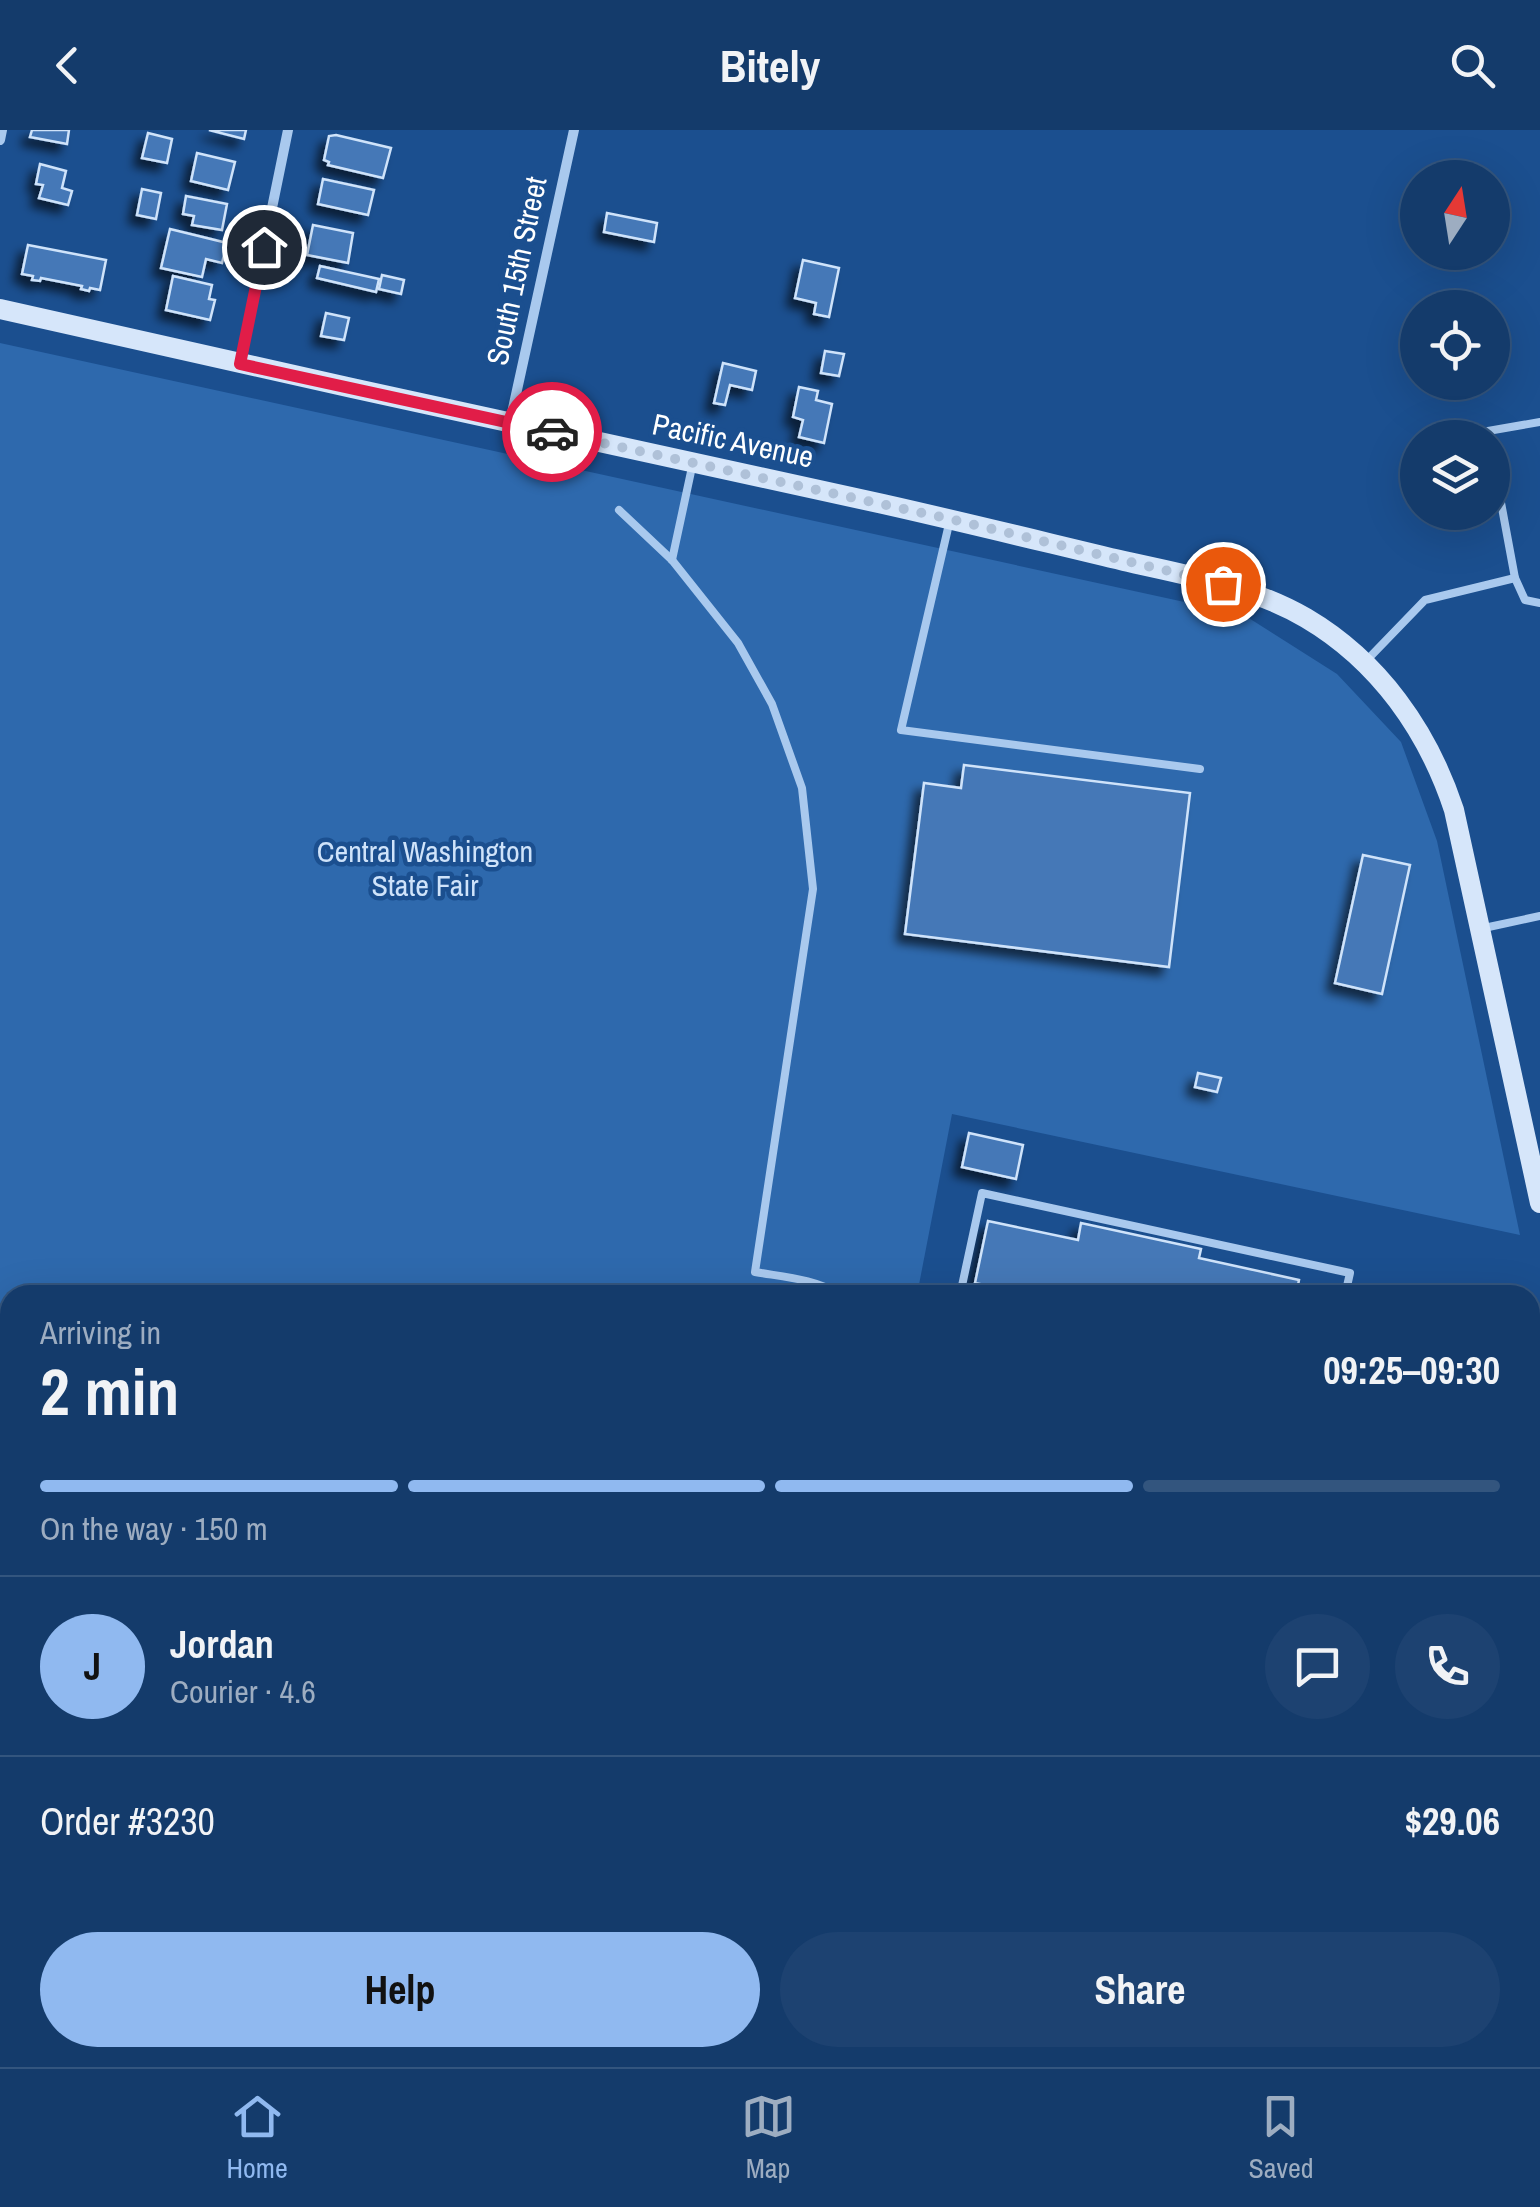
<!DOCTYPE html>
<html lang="en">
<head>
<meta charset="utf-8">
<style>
	:root { --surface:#143b6b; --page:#1d4271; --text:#f1f3f6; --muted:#9dadc1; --line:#33557e; --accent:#90b9f0 }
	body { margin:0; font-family:"Archivo Narrow",sans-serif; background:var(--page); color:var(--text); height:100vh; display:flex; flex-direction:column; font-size:38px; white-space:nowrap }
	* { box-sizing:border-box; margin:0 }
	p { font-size:32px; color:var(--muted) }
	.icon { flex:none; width:55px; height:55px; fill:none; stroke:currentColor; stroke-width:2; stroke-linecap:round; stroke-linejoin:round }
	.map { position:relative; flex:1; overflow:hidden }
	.side { position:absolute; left:0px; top:1155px; width:1540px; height:782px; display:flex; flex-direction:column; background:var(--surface); border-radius:30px 30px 0 0; box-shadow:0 10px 40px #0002,0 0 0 2px var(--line) }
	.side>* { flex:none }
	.needle { width:65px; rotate:12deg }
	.tools { position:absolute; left:1400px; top:30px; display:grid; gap:20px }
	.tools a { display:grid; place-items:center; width:110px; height:110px; border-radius:50%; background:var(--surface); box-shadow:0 10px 40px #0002,0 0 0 2px var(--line); font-size:50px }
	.pin { position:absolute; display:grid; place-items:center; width:85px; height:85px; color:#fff; margin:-42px; border:5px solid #fff; border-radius:50%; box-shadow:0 2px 10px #0007 }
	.courier { position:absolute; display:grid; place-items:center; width:100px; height:100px; margin:-50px; border:8px solid #e11d48; border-radius:50%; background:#fff; color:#222; box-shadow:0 2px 12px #0007 }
	.overview em { font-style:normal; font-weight:700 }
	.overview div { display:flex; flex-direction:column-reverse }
	.overview { display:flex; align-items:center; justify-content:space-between; height:170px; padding:0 40px }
	h1 { font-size:65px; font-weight:700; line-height:75px }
	.bar { display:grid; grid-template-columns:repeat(4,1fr); gap:15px 10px; align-content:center; height:120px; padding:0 40px }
	.bar i { height:12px; border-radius:8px; background:var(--line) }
	.bar .current { background:var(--accent) }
	.bar p { grid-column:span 4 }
	.line { display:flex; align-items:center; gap:25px; padding:0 40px; border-top:2px solid var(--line) }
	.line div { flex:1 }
	.round { display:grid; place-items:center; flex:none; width:105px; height:105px; border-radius:52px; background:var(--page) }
	.primary-button { display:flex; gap:20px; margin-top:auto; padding:20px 40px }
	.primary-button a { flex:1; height:115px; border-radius:60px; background:var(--accent); color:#111; font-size:40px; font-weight:700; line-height:115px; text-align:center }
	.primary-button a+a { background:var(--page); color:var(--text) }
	header { display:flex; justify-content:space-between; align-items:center; height:130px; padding:0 40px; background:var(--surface); font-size:45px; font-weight:700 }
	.tabs { display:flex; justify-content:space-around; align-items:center; height:140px; border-top:2px solid var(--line); background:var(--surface); font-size:28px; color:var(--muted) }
	.tabs a { display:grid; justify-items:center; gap:5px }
	.tabs .current { color:var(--accent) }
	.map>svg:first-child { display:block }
</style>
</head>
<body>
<header><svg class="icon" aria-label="back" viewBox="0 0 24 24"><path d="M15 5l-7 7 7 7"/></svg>Bitely<svg class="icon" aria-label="search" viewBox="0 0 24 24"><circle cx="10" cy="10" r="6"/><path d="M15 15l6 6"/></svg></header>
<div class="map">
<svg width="1540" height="1937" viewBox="0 0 1540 1937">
	<defs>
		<filter id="shadow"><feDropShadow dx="-8" dy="8" stdDeviation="5" flood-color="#0009"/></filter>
	</defs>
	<rect width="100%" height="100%" fill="#1b4f8f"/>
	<polygon fill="#2e69ad" points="0,213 1244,485 1337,544 1401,612 1437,711 1520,1105 952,984 917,1165 10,1165 10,1928 772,1928 770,1937 0,1937"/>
	<g fill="#4478b7" stroke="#cfe3fa" stroke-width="2.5" filter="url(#shadow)">
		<polygon points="32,0 69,0 67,14 30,7"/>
		<polygon points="209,0 246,0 244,9"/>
		<polygon points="148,3 172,9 167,33 142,28"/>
		<polygon points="336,5 391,18 383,48 328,35 329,32 324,30 329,6"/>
		<polygon points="197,23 235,32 228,60 191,51"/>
		<polygon points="40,34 66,41 62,58 72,61 68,75 39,68 43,55 36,54"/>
		<polygon points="323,49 374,60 368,85 318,74"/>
		<polygon points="142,59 161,63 156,89 137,85"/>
		<polygon points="186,66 227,74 222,100 192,95 194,86 183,84"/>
		<polygon points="607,83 657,93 654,112 604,102"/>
		<polygon points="313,95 353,103 348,133 307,125"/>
		<polygon points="170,99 227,113 222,133 206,129 202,147 161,138"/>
		<polygon points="28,115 106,130 100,160 90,158 89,161 81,159 82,156 41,148 40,151 32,150 33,146 22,144"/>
		<polygon points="803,130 839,138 829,187 814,184 816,173 795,168"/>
		<polygon points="320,136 379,149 376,162 317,148"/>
		<polygon points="382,145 404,150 401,164 379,159"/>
		<polygon points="173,146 212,155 209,169 215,170 210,190 166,180"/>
		<polygon points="326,183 349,188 344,210 321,206"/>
		<polygon points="825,221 844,224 839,246 821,243"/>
		<polygon points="723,233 756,241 752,260 730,255 725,275 714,273"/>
		<polygon points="799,257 818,261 816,270 832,274 824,313 799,307 803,290 793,287"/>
		<polygon points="964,635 1190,663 1169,837 905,804 924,653 961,658"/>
		<polygon points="1363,725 1410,735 1382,864 1335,853"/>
		<polygon points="1198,943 1221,948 1217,962 1195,957"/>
		<polygon points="969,1003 1023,1015 1016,1049 962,1037"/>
		<polygon points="988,1091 1078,1110 1081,1093 1201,1119 1199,1128 1299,1150 1296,1165 1032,1165 975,1153"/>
		<polygon points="1530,1662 1540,1664 1540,1693 1530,1691"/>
		<polygon points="1530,1746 1540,1748 1534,1793 1530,1792"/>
		<polygon points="1530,1803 1540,1805 1536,1836 1540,1837 1540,1866 1530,1865"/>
		<polygon points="209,1928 237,1928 236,1937 208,1934"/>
		<polygon points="921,1928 963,1928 1007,1937 919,1937"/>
	</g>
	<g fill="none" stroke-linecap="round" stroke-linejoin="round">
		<g stroke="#a9c9ee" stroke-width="8">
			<polyline points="1490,308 1488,301 1540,292"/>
			<polyline points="1492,324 1515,448 1525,470 1540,473"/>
			<path d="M619,380L672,430L738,513L772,574L802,658L813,759L755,1142C784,1147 816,1149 841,1165"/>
			<polyline points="949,394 901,600 1200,639"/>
			<polyline points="672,430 692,337"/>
			<polyline points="1367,530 1425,470 1515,448"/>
			<polyline points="1484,798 1540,786"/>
			<polyline points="960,1165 982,1063 1350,1143 1345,1165"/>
			<polyline points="1530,1202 1540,1203"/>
			<polyline points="1530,1701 1540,1703"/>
			<polyline points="182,1937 185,1928"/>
			<polyline points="297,1937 303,1928"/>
			<polyline points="430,1937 431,1928"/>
			<polyline points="548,1937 550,1928"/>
			<polyline points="667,1937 669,1928"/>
			<polyline points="736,1937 738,1928"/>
		</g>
		<g stroke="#a9c9ee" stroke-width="10">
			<polyline points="0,10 2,0"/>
			<polyline points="240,234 288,0"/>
			<polyline points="510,292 574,0"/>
			<polyline points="1530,1330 1540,1332"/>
			<polyline points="1530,1725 1540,1727"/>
		</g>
		<g stroke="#d6e6fa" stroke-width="20">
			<path d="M0,179C294,246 588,310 883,374C963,392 1044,412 1124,431C1186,445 1251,456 1306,488C1379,531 1428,601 1454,680L1540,1073"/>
			<polyline points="1530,1285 1540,1235"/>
			<polyline points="1395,1937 1397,1928"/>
		</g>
	</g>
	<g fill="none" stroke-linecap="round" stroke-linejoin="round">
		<polyline stroke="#afc1d8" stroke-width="10" stroke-dasharray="0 18" points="552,302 950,389 1223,454"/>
		<polyline stroke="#e11d48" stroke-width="12" points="264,117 240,234 552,302"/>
	</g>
	<g text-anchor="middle" stroke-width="9" stroke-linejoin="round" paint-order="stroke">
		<g font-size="30" fill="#fff" stroke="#1b4f8f">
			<text transform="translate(517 141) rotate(-78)" y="10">South 15th Street</text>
			<text transform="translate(733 311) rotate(12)" y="10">Pacific Avenue</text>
		</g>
		<g font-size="30" fill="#cfe3fa" stroke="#1b4f8f">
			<text x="425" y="732">Central Washington<tspan x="425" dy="34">State Fair</tspan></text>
		</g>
	</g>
</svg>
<div class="tools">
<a><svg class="needle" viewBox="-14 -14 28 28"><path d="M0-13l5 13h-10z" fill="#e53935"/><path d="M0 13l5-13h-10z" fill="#9dadc1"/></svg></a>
<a><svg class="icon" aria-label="locate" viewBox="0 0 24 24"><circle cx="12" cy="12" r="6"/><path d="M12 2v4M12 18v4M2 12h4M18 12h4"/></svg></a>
<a><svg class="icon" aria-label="layers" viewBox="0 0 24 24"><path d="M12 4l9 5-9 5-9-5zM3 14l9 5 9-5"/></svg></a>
</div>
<div class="pin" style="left:1223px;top:454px;background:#ea580c"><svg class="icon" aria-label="bag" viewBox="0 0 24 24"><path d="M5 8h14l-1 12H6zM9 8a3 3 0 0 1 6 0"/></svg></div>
<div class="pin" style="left:264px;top:117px;background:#1f2937"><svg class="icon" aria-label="home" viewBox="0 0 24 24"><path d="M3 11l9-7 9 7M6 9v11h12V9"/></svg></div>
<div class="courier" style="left:552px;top:302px"><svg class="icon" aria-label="car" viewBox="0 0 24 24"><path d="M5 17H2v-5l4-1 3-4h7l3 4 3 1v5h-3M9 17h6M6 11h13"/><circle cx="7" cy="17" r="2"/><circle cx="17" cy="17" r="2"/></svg></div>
<section class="side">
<div class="overview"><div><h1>2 min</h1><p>Arriving in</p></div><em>09:25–09:30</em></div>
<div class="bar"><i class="current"></i><i class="current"></i><i class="current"></i><i></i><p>On the way · 150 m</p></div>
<div class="line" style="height:180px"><b class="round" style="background:var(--accent);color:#111">J</b><div><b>Jordan</b><p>Courier · 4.6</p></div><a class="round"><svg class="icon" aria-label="chat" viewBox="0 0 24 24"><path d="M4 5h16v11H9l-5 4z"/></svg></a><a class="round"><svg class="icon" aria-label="phone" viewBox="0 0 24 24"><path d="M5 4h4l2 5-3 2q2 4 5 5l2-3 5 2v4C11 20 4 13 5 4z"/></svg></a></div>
<div class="line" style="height:130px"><div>Order #3230</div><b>$29.06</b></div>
<div class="primary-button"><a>Help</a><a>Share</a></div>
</section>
</div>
<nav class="tabs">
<a class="current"><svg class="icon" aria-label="home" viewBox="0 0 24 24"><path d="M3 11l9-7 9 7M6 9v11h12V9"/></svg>Home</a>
<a><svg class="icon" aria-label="map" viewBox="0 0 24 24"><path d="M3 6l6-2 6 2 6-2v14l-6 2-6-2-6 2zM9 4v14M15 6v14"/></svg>Map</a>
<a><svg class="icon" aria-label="saved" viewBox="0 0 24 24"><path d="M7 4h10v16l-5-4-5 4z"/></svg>Saved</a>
</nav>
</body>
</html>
